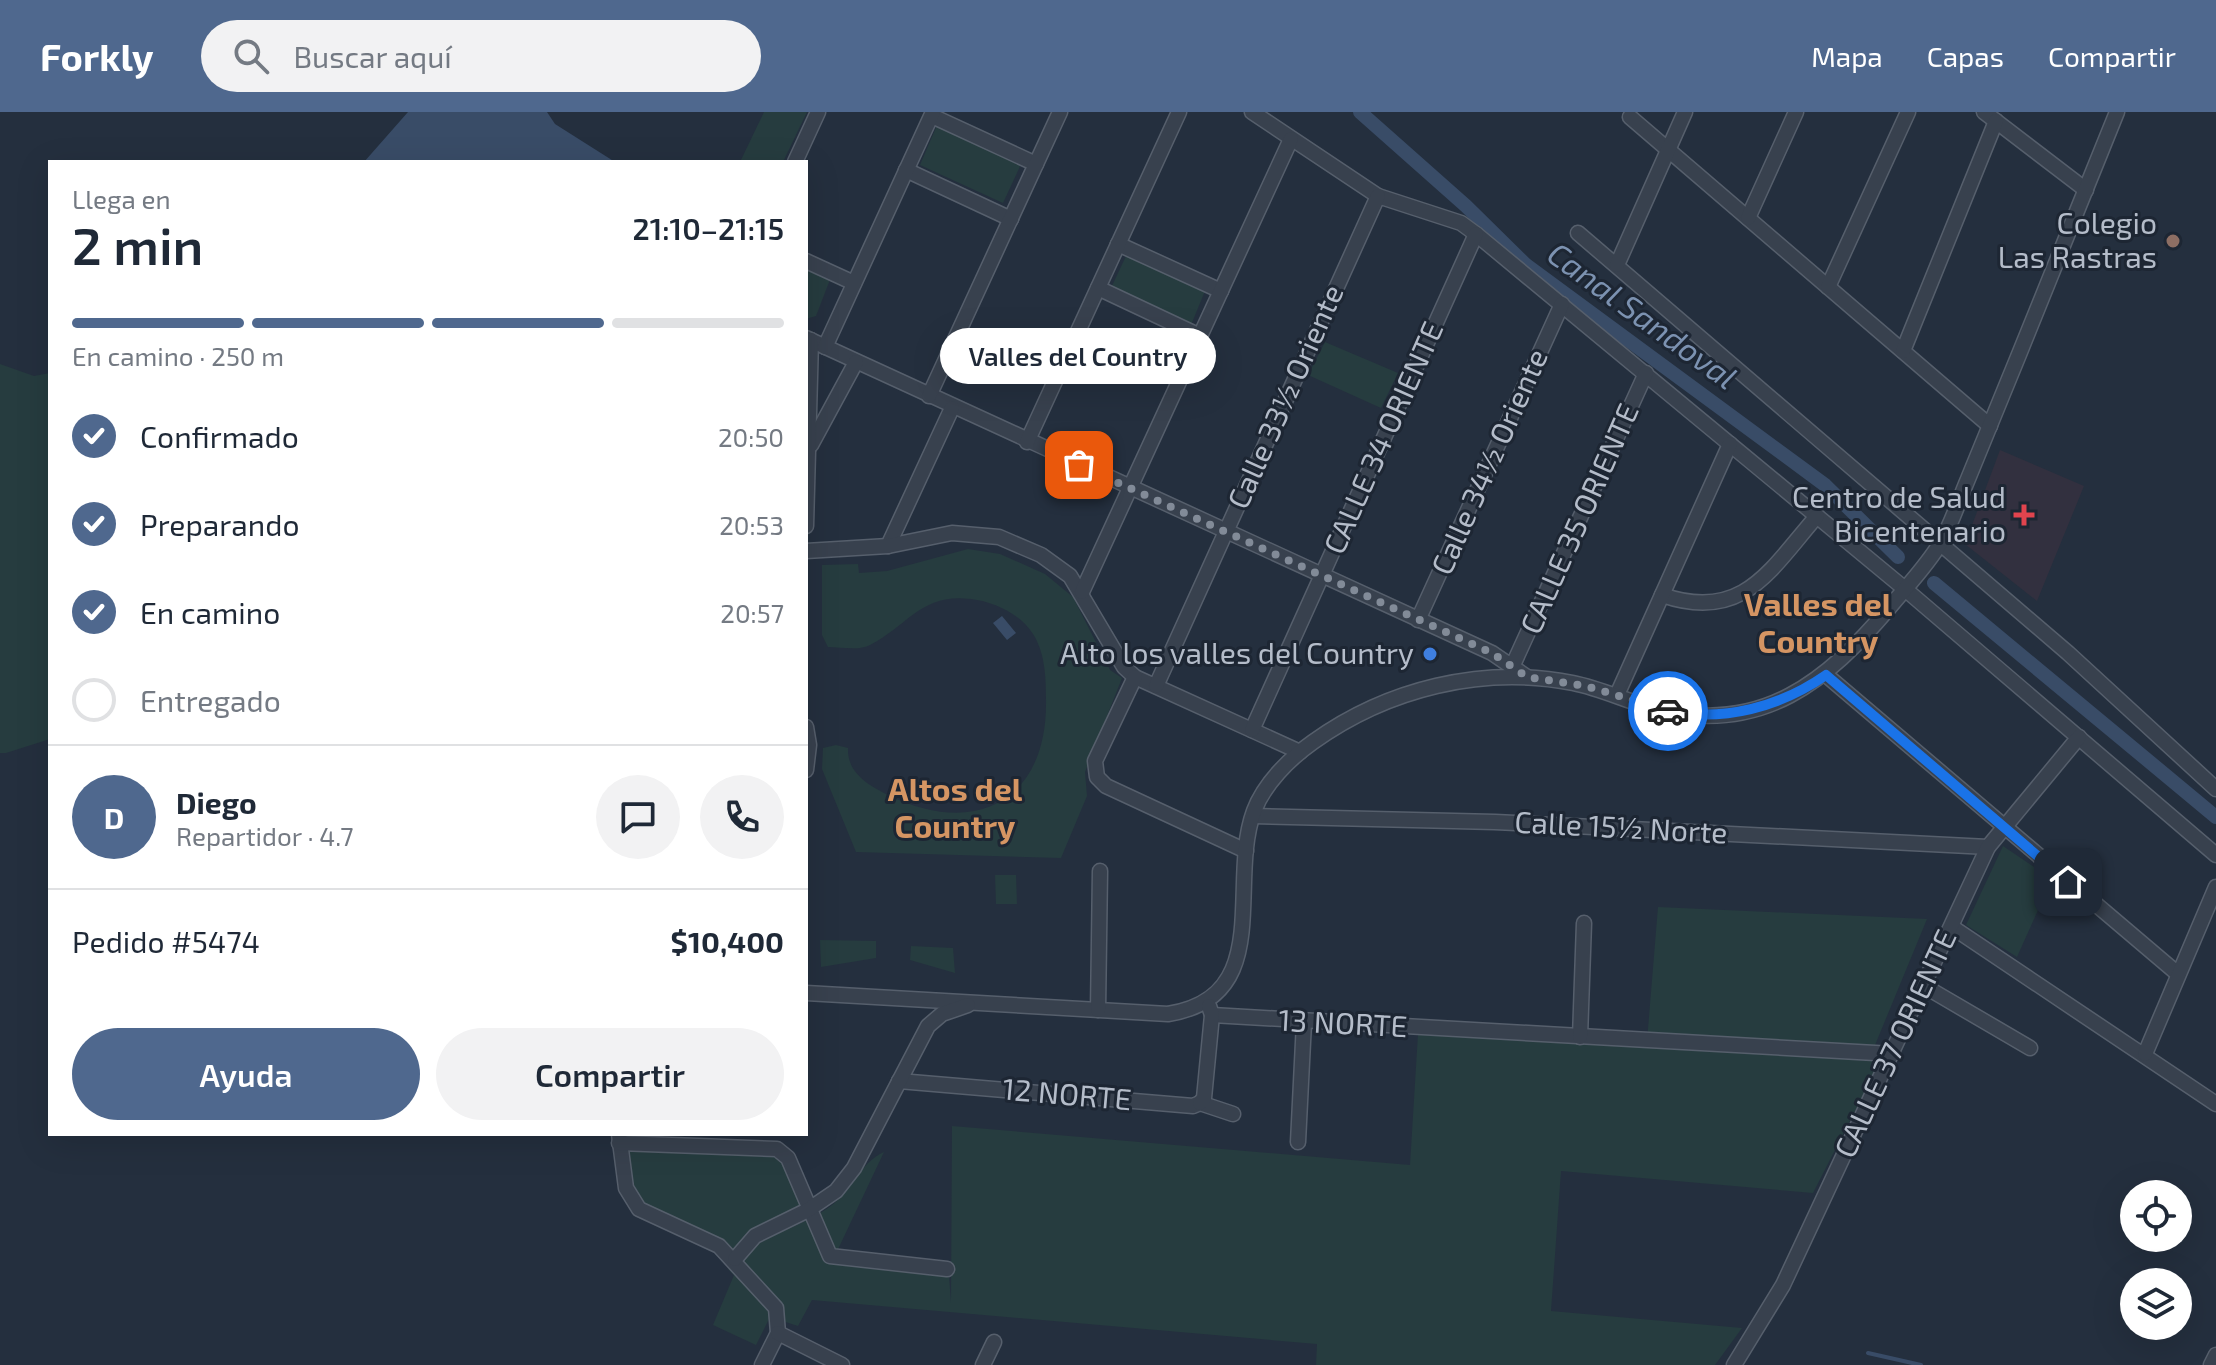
<!DOCTYPE html>
<html lang="es">
<head>
<meta charset="utf-8">
<style>
	:root { --surface:#fff; --page:#f2f2f3; --text:#1f2937; --muted:#747a83; --line:#e0e1e3; --accent:#4f688e }
	body { margin:0; font-family:"Exo 2",sans-serif; background:var(--page); color:var(--text); height:100vh; display:flex; flex-direction:column; font-size:30px; white-space:nowrap }
	* { box-sizing:border-box; margin:0 }
	p { font-size:26px; color:var(--muted) }
	.icon { flex:none; width:44px; height:44px; fill:none; stroke:currentColor; stroke-width:2; stroke-linecap:round; stroke-linejoin:round }
	.map { position:relative; flex:1; overflow:hidden }
	.side { position:absolute; left:48px; top:48px; width:760px; height:976px; display:flex; flex-direction:column; background:var(--surface); border-radius:0px; box-shadow:0 8px 32px #0002 }
	.side>* { flex:none }
	.tools { position:absolute; left:2120px; top:1068px; display:grid; gap:16px }
	.tools a { display:grid; place-items:center; width:72px; height:72px; border-radius:50%; background:var(--surface); box-shadow:0 8px 32px #0002; font-size:40px }
	.pin { position:absolute; display:grid; place-items:center; width:68px; height:68px; color:#fff; margin:-34px; border-radius:16px; box-shadow:0 4px 12px #0006 }
	.courier { position:absolute; display:grid; place-items:center; width:80px; height:80px; margin:-40px; border:6px solid #1a73e8; border-radius:50%; background:#fff; color:#222; box-shadow:0 2px 10px #0007 }
	.bubble { position:absolute; height:56px; border-radius:28px; background:var(--surface); box-shadow:0 8px 32px #0002; font-size:26px; font-weight:600; line-height:56px; text-align:center }
	.head em { font-style:normal; font-weight:600 }
	.head div { display:flex; flex-direction:column-reverse }
	.head { display:flex; align-items:center; justify-content:space-between; height:136px; padding:0 24px }
	h1 { font-size:52px; font-weight:600; line-height:60px }
	.bar { display:grid; grid-template-columns:repeat(4,1fr); gap:12px 8px; align-content:center; height:96px; padding:0 24px }
	.bar i { height:10px; border-radius:6px; background:var(--line) }
	.bar .current { background:var(--accent) }
	.bar p { grid-column:span 4 }
	.line { display:flex; align-items:center; gap:20px; padding:0 24px; border-top:2px solid var(--line) }
	.line div { flex:1 }
	.round { display:grid; place-items:center; flex:none; width:84px; height:84px; border-radius:42px; background:var(--page) }
	ol { padding:0 24px; list-style:none }
	li { display:flex; align-items:center; gap:24px; height:88px }
	li p { margin-inline-start:auto }
	li .icon { padding:8px; border-radius:50%; background:var(--accent); color:#fff; stroke-width:4 }
	li:last-child { color:var(--muted) }
	li i { width:44px; height:44px; border:4px solid var(--line); border-radius:50% }
	.primary-button { display:flex; gap:16px; margin-top:auto; padding:16px 24px }
	.primary-button a { flex:1; height:92px; border-radius:48px; background:var(--accent); color:#fff; font-size:32px; font-weight:600; line-height:92px; text-align:center }
	.primary-button a+a { background:var(--page); color:var(--text) }
	header { display:flex; align-items:center; gap:48px; box-sizing:border-box; height:112px; padding:0 40px; background:var(--accent); color:#fff }
	header strong { font-size:38px }
	nav { display:flex; gap:44px; margin-inline-start:auto; font-size:28px }
	.search { width:560px; height:72px; background:var(--page); display:flex; align-items:center; gap:20px; box-sizing:border-box; padding:0 28px; border-radius:44px; color:var(--muted); font-size:30px }
	.map>svg:first-child { display:block }
</style>
</head>
<body>
<header>
<strong>Forkly</strong>
<div class="search"><svg class="icon" aria-label="search" viewBox="0 0 24 24"><circle cx="10" cy="10" r="6"/><path d="M15 15l6 6"/></svg>Buscar aquí</div>
<nav><a>Mapa</a><a>Capas</a><a>Compartir</a></nav>
</header>
<div class="map">
<svg width="2216" height="1253" viewBox="0 0 2216 1253">
	<rect width="100%" height="100%" fill="#242f3e"/>
	<polygon fill="#32303f" points="2000,338 2084,374 2037,489 1965,432"/>
	<g fill="#263c3f">
		<polygon points="764,0 807,0 783,50 740,50"/>
		<polygon points="938,11 1022,50 1003,91 920,53"/>
		<polygon points="1126,144 1205,179 1191,213 1111,176"/>
		<polygon points="806,154 831,165 816,204 806,207"/>
		<polygon points="1325,230 1398,261 1381,296 1308,263"/>
		<polygon points="0,252 34,264 50,261 50,627 6,641 0,641"/>
		<path d="M968,437L1000,442L1045,462L1073,485L1110,558L1122,566L1085,660L1087,684L1061,746L856,740L822,657L823,636L836,633L848,636C847,661 868,673 888,683C978,727 1048,687 1046,587C1046,565 1045,541 1033,522C1020,502 995,490 971,487C921,481 909,513 870,533C860,539 840,535 828,535L822,523V453L858,452L859,461L887,459Z"/>
		<polygon points="2003,734 2052,767 2017,845 1966,813"/>
		<polygon points="995,763 1016,763 1017,792 996,792"/>
		<polygon points="1658,795 1927,807 1873,938 1647,929"/>
		<polygon points="820,828 876,829 876,846 821,855"/>
		<polygon points="911,834 953,836 955,861 910,848"/>
		<path d="M1418,922L1882,946L1813,1081L1561,1059L1551,1199L1742,1216L1715,1253H1316L1317,1232L812,1188L798,1214L770,1205L756,1233L713,1213L734,1163L728,1157C756,1124 794,1119 828,1096C851,1081 859,1051 884,1040L832,1150L949,1163L951,1191L952,1014L1410,1053Z"/>
		<polygon points="624,1035 775,1042 785,1050 801,1095 733,1141 640,1093 629,1072"/>
	</g>
	<g fill="#394c67">
		<polygon points="408,0 547,0 555,12 615,50 364,50"/>
		<polygon points="1002,504 1016,521 1007,528 993,511"/>
	</g>
	<g fill="none" stroke-linecap="round" stroke-linejoin="round">
		<polyline stroke="#394c67" stroke-width="4" points="1868,1241 1921,1253"/>
		<g stroke="#394c67" stroke-width="14">
			<polyline points="1360,0 1466,94 1526,153 1825,373 1898,445"/>
			<polyline points="1934,471 2216,705"/>
		</g>
		<defs>
			<g id="minor">
				<polyline points="1252,0 1378,84 1461,111 1476,122 1905,477 2216,743"/>
				<polyline points="1984,0 2086,78"/>
				<polyline points="932,4 1036,52"/>
				<polyline points="1630,5 1990,314"/>
				<polyline points="795,50 818,0"/>
				<polyline points="906,58 1011,107"/>
				<polyline points="1748,106 1796,0"/>
				<polyline points="1578,121 2068,541 2216,677"/>
				<polyline points="1118,132 1221,179"/>
				<polyline points="806,149 854,171"/>
				<polyline points="1617,153 1685,0"/>
				<polyline points="1828,175 1908,0"/>
				<polyline points="1098,176 1200,224"/>
				<polyline points="806,226 1492,541 1527,565"/>
				<polyline points="825,235 933,0"/>
				<polyline points="1903,239 1996,9"/>
				<polyline points="929,284 1060,0"/>
				<polyline points="1027,330 1179,0"/>
				<polyline points="811,333 856,250"/>
				<polyline points="806,414 811,228"/>
				<polyline points="888,434 952,296"/>
				<polyline points="806,439 888,434 952,421 999,425 1041,443 1070,464 1124,555 1135,565 1300,640"/>
				<polyline points="1082,480 1291,27"/>
				<path d="M1662,483C1743,511 1770,458 1817,404"/>
				<polyline points="1418,508 1562,192"/>
				<polyline points="1513,553 1646,261"/>
				<polyline points="1826,563 2178,862"/>
				<polyline points="1135,565 1095,649 1097,665 1106,674 1246,739"/>
				<polyline points="1156,574 1378,84"/>
				<polyline points="1617,583 1730,332"/>
				<polyline points="806,615 809,633 806,658"/>
				<polyline points="1252,618 1476,122"/>
				<polyline points="1253,704 1495,710 1988,735"/>
				<polyline points="1952,815 2216,992"/>
				<polyline points="1924,874 2030,936"/>
				<path d="M806,881L1168,902C1276,885 1227,772 1254,699C1264,672 1289,647 1313,630C1387,577 1482,553 1573,571C1603,577 1630,591 1660,598C1763,622 1827,569 1889,496C1906,475 1927,454 1941,430C1952,411 1959,388 1968,367C1985,325 2002,283 2020,240C2052,160 2085,80 2117,0"/>
				<polyline points="1098,898 1100,759"/>
				<polyline points="1212,903 1893,942"/>
				<polyline points="1580,925 1584,811"/>
				<polyline points="2145,942 2216,775"/>
				<polyline points="899,969 1193,994 1200,991 1233,1002"/>
				<polyline points="1200,991 1204,986 1212,903 1209,894"/>
				<polyline points="619,1022 626,1076 639,1097 719,1134 776,1196 778,1221 762,1253"/>
				<polyline points="1298,1030 1304,910"/>
				<polyline points="619,1031 777,1037 788,1046 830,1144 947,1157"/>
				<polyline points="735,1147 755,1124 808,1098 836,1079 854,1056 928,914 942,902 968,893"/>
				<polyline points="778,1221 842,1253"/>
				<polyline points="983,1253 994,1230"/>
				<polyline points="1734,1253 1783,1173 1988,735 2079,625"/>
				<polyline points="2211,1253 2216,1243"/>
			</g>
		</defs>
		<use href="#minor" stroke="#565f6c" stroke-width="17"/>
		<use href="#minor" stroke="#38414e" stroke-width="14"/>
	</g>
	<g fill="none" stroke-linecap="round" stroke-linejoin="round">
		<polyline stroke="#828b98" stroke-width="8" stroke-dasharray="0 14.4" points="1079,353 1492,541 1527,565 1586,574 1668,599"/>
		<path stroke="#1a73e8" stroke-width="10" d="M1668,599C1724,610 1780,595 1826,563L2068,770"/>
	</g>
	<circle fill="#8d6e63" stroke="#1d2633" stroke-width="3" cx="2173" cy="129" r="8"/>
	<path fill="#e0444e" stroke="#1d2633" stroke-width="3" d="M2020 391h8v8h8v8h-8v8h-8v-8h-8v-8h8z"/>
	<circle fill="#3f7fe0" stroke="#1d2633" stroke-width="3" cx="1430" cy="542" r="8"/>
	<g text-anchor="middle" stroke-width="6" stroke-linejoin="round" paint-order="stroke">
		<g font-size="30" fill="#b4bcc9" stroke="#1d2633" text-anchor="end">
			<text x="2157" y="122">Colegio<tspan x="2157" dy="34">Las Rastras</tspan></text>
			<text x="2006" y="396">Centro de Salud<tspan x="2006" dy="34">Bicentenario</tspan></text>
			<text x="1414" y="552">Alto los valles del Country</text>
		</g>
		<g font-size="30" fill="#b4bcc9" stroke="#1d2633">
			<text transform="translate(1286 285) rotate(-66)" y="10">Calle 33½ Oriente</text>
			<text transform="translate(1384 326) rotate(-66)" y="10">CALLE 34 ORIENTE</text>
			<text transform="translate(1490 350) rotate(-66)" y="10">Calle 34½ Oriente</text>
			<text transform="translate(1580 407) rotate(-66)" y="10">CALLE 35 ORIENTE</text>
			<text transform="translate(1621 716) rotate(3)" y="10">Calle 15½ Norte</text>
			<text transform="translate(1343 912) rotate(3)" y="10">13 NORTE</text>
			<text transform="translate(1896 932) rotate(-65)" y="10">CALLE 37 ORIENTE</text>
			<text transform="translate(1067 983) rotate(5)" y="10">12 NORTE</text>
		</g>
		<g font-size="32" font-style="italic" fill="#7c92b1" stroke="#1d2633">
			<text transform="translate(1642 204) rotate(36)" y="11">Canal Sandoval</text>
		</g>
		<g font-size="32" font-weight="bold" fill="#d59563" stroke="#1d2633">
			<text x="1818" y="504">Valles del<tspan x="1818" dy="37">Country</tspan></text>
			<text x="955" y="689">Altos del<tspan x="955" dy="37">Country</tspan></text>
		</g>
	</g>
</svg>
<div class="tools">
<a><svg class="icon" aria-label="locate" viewBox="0 0 24 24"><circle cx="12" cy="12" r="6"/><path d="M12 2v4M12 18v4M2 12h4M18 12h4"/></svg></a>
<a><svg class="icon" aria-label="layers" viewBox="0 0 24 24"><path d="M12 4l9 5-9 5-9-5zM3 14l9 5 9-5"/></svg></a>
</div>
<div class="pin" style="left:1079px;top:353px;background:#ea580c"><svg class="icon" aria-label="bag" viewBox="0 0 24 24"><path d="M5 8h14l-1 12H6zM9 8a3 3 0 0 1 6 0"/></svg></div>
<div class="pin" style="left:2068px;top:770px;background:#1f2937"><svg class="icon" aria-label="home" viewBox="0 0 24 24"><path d="M3 11l9-7 9 7M6 9v11h12V9"/></svg></div>
<div class="courier" style="left:1668px;top:599px"><svg class="icon" aria-label="car" viewBox="0 0 24 24"><path d="M5 17H2v-5l4-1 3-4h7l3 4 3 1v5h-3M9 17h6M6 11h13"/><circle cx="7" cy="17" r="2"/><circle cx="17" cy="17" r="2"/></svg></div>
<div class="bubble" style="left:940px;top:216px;width:276px">Valles del Country</div>
<section class="side">
<div class="head"><div><h1>2 min</h1><p>Llega en</p></div><em>21:10–21:15</em></div>
<div class="bar"><i class="current"></i><i class="current"></i><i class="current"></i><i></i><p>En camino · 250 m</p></div>
<ol>
<li><svg class="icon" aria-label="check" viewBox="0 0 24 24"><path d="M5 12l5 5 9-10"/></svg>Confirmado<p>20:50</p></li>
<li><svg class="icon" aria-label="check" viewBox="0 0 24 24"><path d="M5 12l5 5 9-10"/></svg>Preparando<p>20:53</p></li>
<li><svg class="icon" aria-label="check" viewBox="0 0 24 24"><path d="M5 12l5 5 9-10"/></svg>En camino<p>20:57</p></li>
<li><i></i>Entregado</li>
</ol>
<div class="line" style="height:144px"><b class="round" style="background:var(--accent);color:#fff">D</b><div><b>Diego</b><p>Repartidor · 4.7</p></div><a class="round"><svg class="icon" aria-label="chat" viewBox="0 0 24 24"><path d="M4 5h16v11H9l-5 4z"/></svg></a><a class="round"><svg class="icon" aria-label="phone" viewBox="0 0 24 24"><path d="M5 4h4l2 5-3 2q2 4 5 5l2-3 5 2v4C11 20 4 13 5 4z"/></svg></a></div>
<div class="line" style="height:104px"><div>Pedido #5474</div><b>$10,400</b></div>
<div class="primary-button"><a>Ayuda</a><a>Compartir</a></div>
</section>
</div>
</body>
</html>
